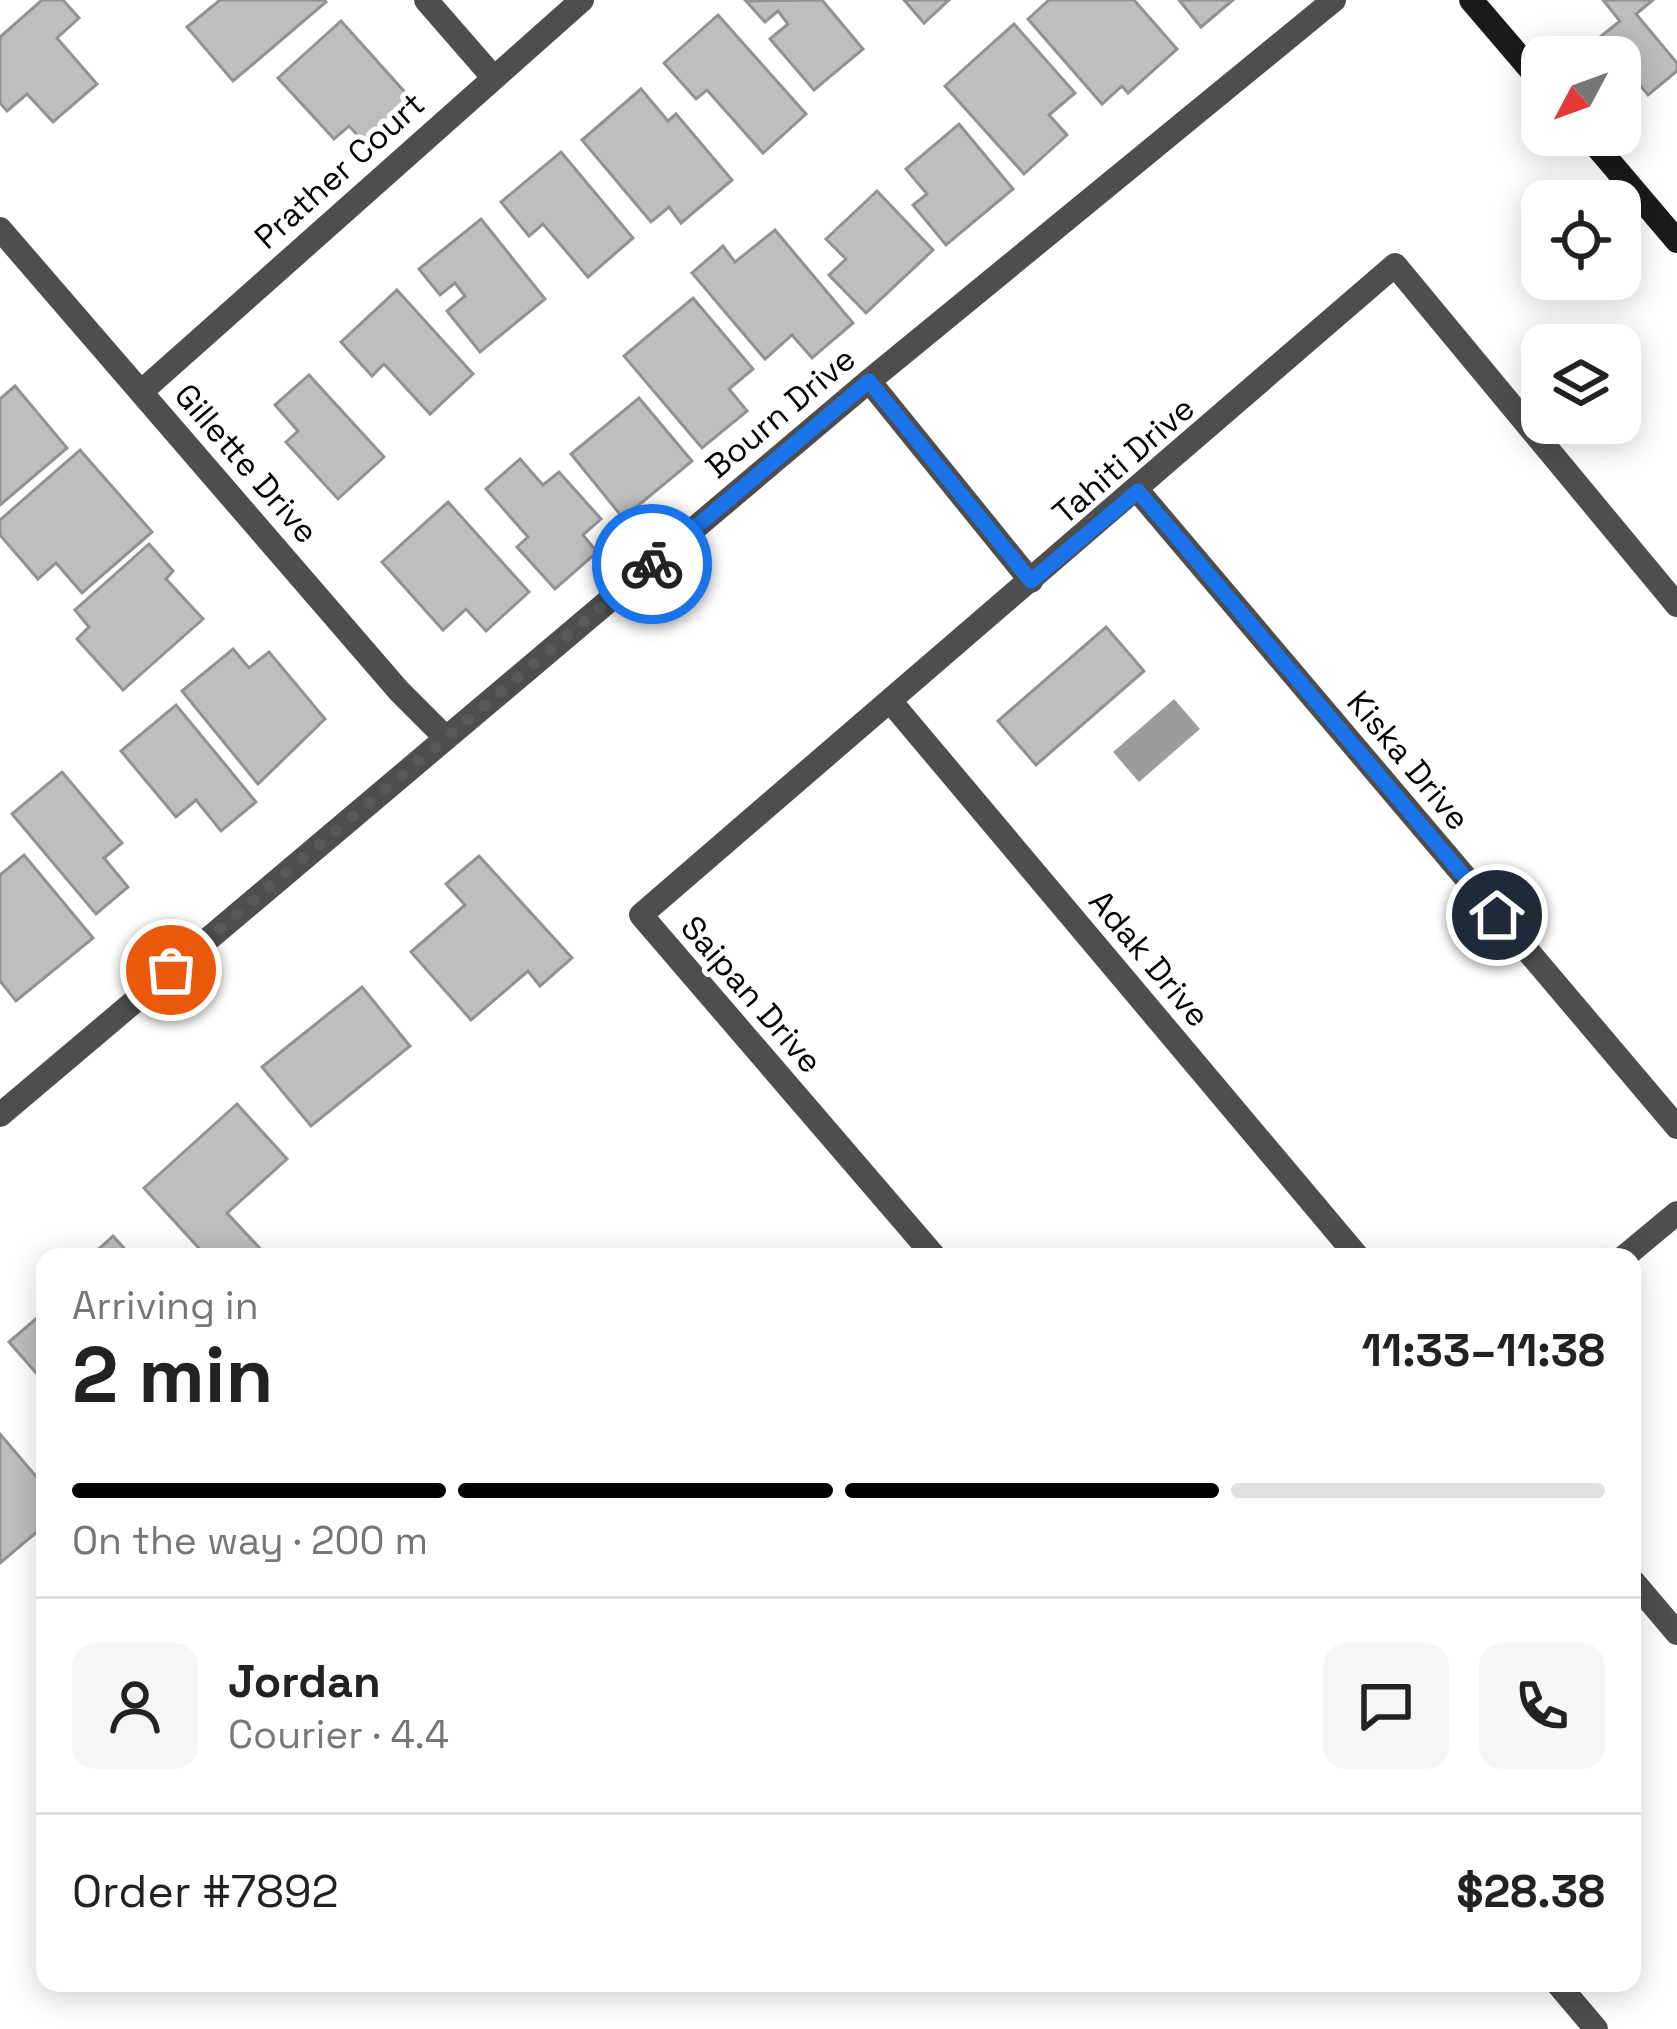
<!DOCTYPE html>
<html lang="en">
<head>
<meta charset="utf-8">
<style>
	:root { --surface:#fff; --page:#f6f6f6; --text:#222; --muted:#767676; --line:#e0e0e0; --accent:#000 }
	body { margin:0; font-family:"Space Grotesk",sans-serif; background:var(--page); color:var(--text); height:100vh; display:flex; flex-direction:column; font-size:45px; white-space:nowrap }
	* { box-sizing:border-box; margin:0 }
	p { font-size:39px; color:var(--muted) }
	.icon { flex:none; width:66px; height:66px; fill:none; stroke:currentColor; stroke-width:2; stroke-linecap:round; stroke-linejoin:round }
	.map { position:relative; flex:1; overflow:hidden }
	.side { position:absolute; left:36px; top:1248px; width:1605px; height:744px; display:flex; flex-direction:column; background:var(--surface); border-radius:24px; box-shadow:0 6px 30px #0003 }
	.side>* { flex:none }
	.needle { width:78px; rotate:229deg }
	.fabs { position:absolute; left:1521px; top:36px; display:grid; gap:24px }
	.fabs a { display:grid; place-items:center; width:120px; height:120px; border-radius:24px; background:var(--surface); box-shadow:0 6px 30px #0003; font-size:60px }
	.pin { position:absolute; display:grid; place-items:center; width:102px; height:102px; color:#fff; margin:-51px; border:6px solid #fff; border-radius:50%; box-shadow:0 3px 12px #0007 }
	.courier { position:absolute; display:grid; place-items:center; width:120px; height:120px; margin:-60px; border:9px solid #1a73e8; border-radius:50%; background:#fff; color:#222; box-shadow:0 3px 15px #0007 }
	.headline em { font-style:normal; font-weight:700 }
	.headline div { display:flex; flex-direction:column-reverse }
	.headline { display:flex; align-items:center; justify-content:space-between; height:204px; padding:0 36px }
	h1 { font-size:78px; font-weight:700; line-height:90px }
	.bar { display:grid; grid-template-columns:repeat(4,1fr); gap:18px 12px; align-content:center; height:144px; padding:0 36px }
	.bar i { height:15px; border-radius:9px; background:var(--line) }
	.bar .active { background:var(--accent) }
	.bar p { grid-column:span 4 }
	.line { display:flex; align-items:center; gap:30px; padding:0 36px; border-top:3px solid var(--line) }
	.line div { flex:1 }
	.round { display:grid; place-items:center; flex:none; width:126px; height:126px; border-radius:24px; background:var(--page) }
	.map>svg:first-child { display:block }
</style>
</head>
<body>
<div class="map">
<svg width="1677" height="2029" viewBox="0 0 1677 2029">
	<rect width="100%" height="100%" fill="#fff"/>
	<polygon fill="#9c9c9c" points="1174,699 1200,729 1139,782 1113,752"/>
	<g fill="#bebebe" stroke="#929292" stroke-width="3">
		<polygon points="42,0 63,0 79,18 57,38 97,84 53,122 27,94 7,111 0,103 0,37"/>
		<polygon points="220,0 324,0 326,2 233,81 187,27"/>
		<polygon points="822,0 863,49 814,90 770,39 788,24 778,11 765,22 746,1"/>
		<polygon points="904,0 949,0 924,23"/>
		<polygon points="1049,0 1134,0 1177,49 1128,93 1122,86 1102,104 1028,19"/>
		<polygon points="1179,0 1233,0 1201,27"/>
		<polygon points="1603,0 1653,0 1636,14 1677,63 1677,71 1648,95 1600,37 1620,21"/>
		<polygon points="718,15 806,114 763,153 707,90 696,99 664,63"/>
		<polygon points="341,21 411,99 364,142 349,126 334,139 278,78"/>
		<polygon points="1014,24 1075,93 1049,115 1067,135 1024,174 945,86"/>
		<polygon points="641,89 668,121 676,114 732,180 681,223 669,207 651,222 582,140"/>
		<polygon points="959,124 1013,189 946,245 913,205 927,194 906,169"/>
		<polygon points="561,152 633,238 588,277 543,224 529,236 501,202"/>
		<polygon points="877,191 933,250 866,313 829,275 846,259 826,239"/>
		<polygon points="481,219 545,299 480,352 447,311 465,296 455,283 440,295 419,269"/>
		<polygon points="775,230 853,323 812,358 792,335 765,359 692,273 723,246 735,262"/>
		<polygon points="397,290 473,374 430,414 384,364 372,376 341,342"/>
		<polygon points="693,298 753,369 729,389 747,411 702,448 624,356"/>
		<polygon points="309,375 384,457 338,499 286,442 298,431 275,405"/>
		<polygon points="15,386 67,448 0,505 0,399"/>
		<polygon points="639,398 692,461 623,518 571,454"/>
		<polygon points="80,450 152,532 82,593 56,563 38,579 0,535 0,520"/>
		<polygon points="520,459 543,485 559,472 601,519 583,535 597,552 555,589 517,547 528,537 486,489"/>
		<polygon points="448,502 529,592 486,631 466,609 443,630 382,562"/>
		<polygon points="149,544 173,571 166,579 203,619 123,690 77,639 89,627 75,610"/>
		<polygon points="1106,627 1144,671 1036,765 998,721"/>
		<polygon points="233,649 249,668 269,652 325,719 258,784 182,691"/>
		<polygon points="176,705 256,802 221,831 196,800 176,817 121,751"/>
		<polygon points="62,772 122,843 104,858 128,887 96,914 12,814"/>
		<polygon points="24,855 93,938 16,1001 0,981 0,875"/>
		<polygon points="479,856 572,958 540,986 528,971 471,1020 411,952 465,905 446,884"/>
		<polygon points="362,987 410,1046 311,1126 262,1067"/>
		<polygon points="237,1104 287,1159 227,1213 266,1255 207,1257 144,1188"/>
		<polygon points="113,1236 132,1257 90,1257"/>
		<polygon points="45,1311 45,1383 9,1342"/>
		<polygon points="0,1434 45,1487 45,1525 0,1563"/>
	</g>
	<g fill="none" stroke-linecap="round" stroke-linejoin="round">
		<g stroke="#4e4e4e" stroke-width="24">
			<polyline points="869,381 1031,581"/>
			<polyline points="1138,491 1677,1127"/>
			<polyline points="891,702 1358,1257"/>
			<polyline points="935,1257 641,915 1395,265 1677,605"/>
			<polyline points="1624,1257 1677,1213"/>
			<polyline points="1632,1580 1677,1633"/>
			<polyline points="1557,1983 1596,2029"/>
		</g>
		<g stroke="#4e4e4e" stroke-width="24">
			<polyline points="426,0 493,77"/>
			<polyline points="0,229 399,691 446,738"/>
			<polyline points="142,391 582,0"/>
			<polyline points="0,1115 869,381 1334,0"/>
		</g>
		<g stroke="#1b1b1b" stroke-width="24">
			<polyline points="1471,0 1542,83"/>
			<polyline points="1587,135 1677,241"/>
		</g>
	</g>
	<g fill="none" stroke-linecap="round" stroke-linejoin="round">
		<polyline stroke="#595959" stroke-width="12" stroke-dasharray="0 21.6" points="171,970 652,564"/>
		<polyline stroke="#1a73e8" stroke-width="15" points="652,564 869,381 1031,581 1138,491 1497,915"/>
	</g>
	<g text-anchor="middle" stroke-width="10" stroke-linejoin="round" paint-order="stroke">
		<g font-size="33" fill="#000" stroke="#fff">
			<text transform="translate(339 170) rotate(-42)" y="12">Prather Court</text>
			<text transform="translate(780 412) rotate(-40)" y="12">Bourn Drive</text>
			<text transform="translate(1123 460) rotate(-41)" y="12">Tahiti Drive</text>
			<text transform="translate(247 463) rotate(49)" y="12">Gillette Drive</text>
			<text transform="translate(1409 760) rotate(50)" y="12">Kiska Drive</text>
			<text transform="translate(1150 958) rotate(50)" y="12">Adak Drive</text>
			<text transform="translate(752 994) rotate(49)" y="12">Saipan Drive</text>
		</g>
	</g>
</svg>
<div class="fabs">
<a><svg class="needle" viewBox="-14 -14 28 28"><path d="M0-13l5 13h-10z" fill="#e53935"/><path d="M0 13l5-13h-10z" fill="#767676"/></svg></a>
<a><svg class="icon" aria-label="locate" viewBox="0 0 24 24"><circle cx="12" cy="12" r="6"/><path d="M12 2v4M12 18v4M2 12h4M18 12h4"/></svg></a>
<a><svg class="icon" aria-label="layers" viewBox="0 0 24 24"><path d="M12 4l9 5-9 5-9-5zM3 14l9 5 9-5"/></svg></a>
</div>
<div class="pin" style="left:171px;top:970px;background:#ea580c"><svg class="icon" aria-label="bag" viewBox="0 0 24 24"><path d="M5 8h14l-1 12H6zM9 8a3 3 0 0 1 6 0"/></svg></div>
<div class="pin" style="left:1497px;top:915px;background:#1f2937"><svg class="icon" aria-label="home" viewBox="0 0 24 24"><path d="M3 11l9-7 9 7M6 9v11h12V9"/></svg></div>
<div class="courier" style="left:652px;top:564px"><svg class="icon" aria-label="bike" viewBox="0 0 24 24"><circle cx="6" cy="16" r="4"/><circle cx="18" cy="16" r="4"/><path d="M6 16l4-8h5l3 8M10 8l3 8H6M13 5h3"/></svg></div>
<section class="side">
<div class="headline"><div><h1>2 min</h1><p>Arriving in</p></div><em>11:33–11:38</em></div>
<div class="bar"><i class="active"></i><i class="active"></i><i class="active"></i><i></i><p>On the way · 200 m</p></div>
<div class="line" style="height:216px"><a class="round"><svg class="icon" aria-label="person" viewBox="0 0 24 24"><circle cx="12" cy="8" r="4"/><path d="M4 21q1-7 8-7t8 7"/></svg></a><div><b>Jordan</b><p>Courier · 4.4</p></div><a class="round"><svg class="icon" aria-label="chat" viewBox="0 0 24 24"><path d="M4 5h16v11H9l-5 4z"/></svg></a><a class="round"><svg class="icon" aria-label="phone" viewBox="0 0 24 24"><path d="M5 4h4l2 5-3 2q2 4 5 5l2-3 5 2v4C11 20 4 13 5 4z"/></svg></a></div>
<div class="line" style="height:156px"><div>Order #7892</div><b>$28.38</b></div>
</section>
</div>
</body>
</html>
